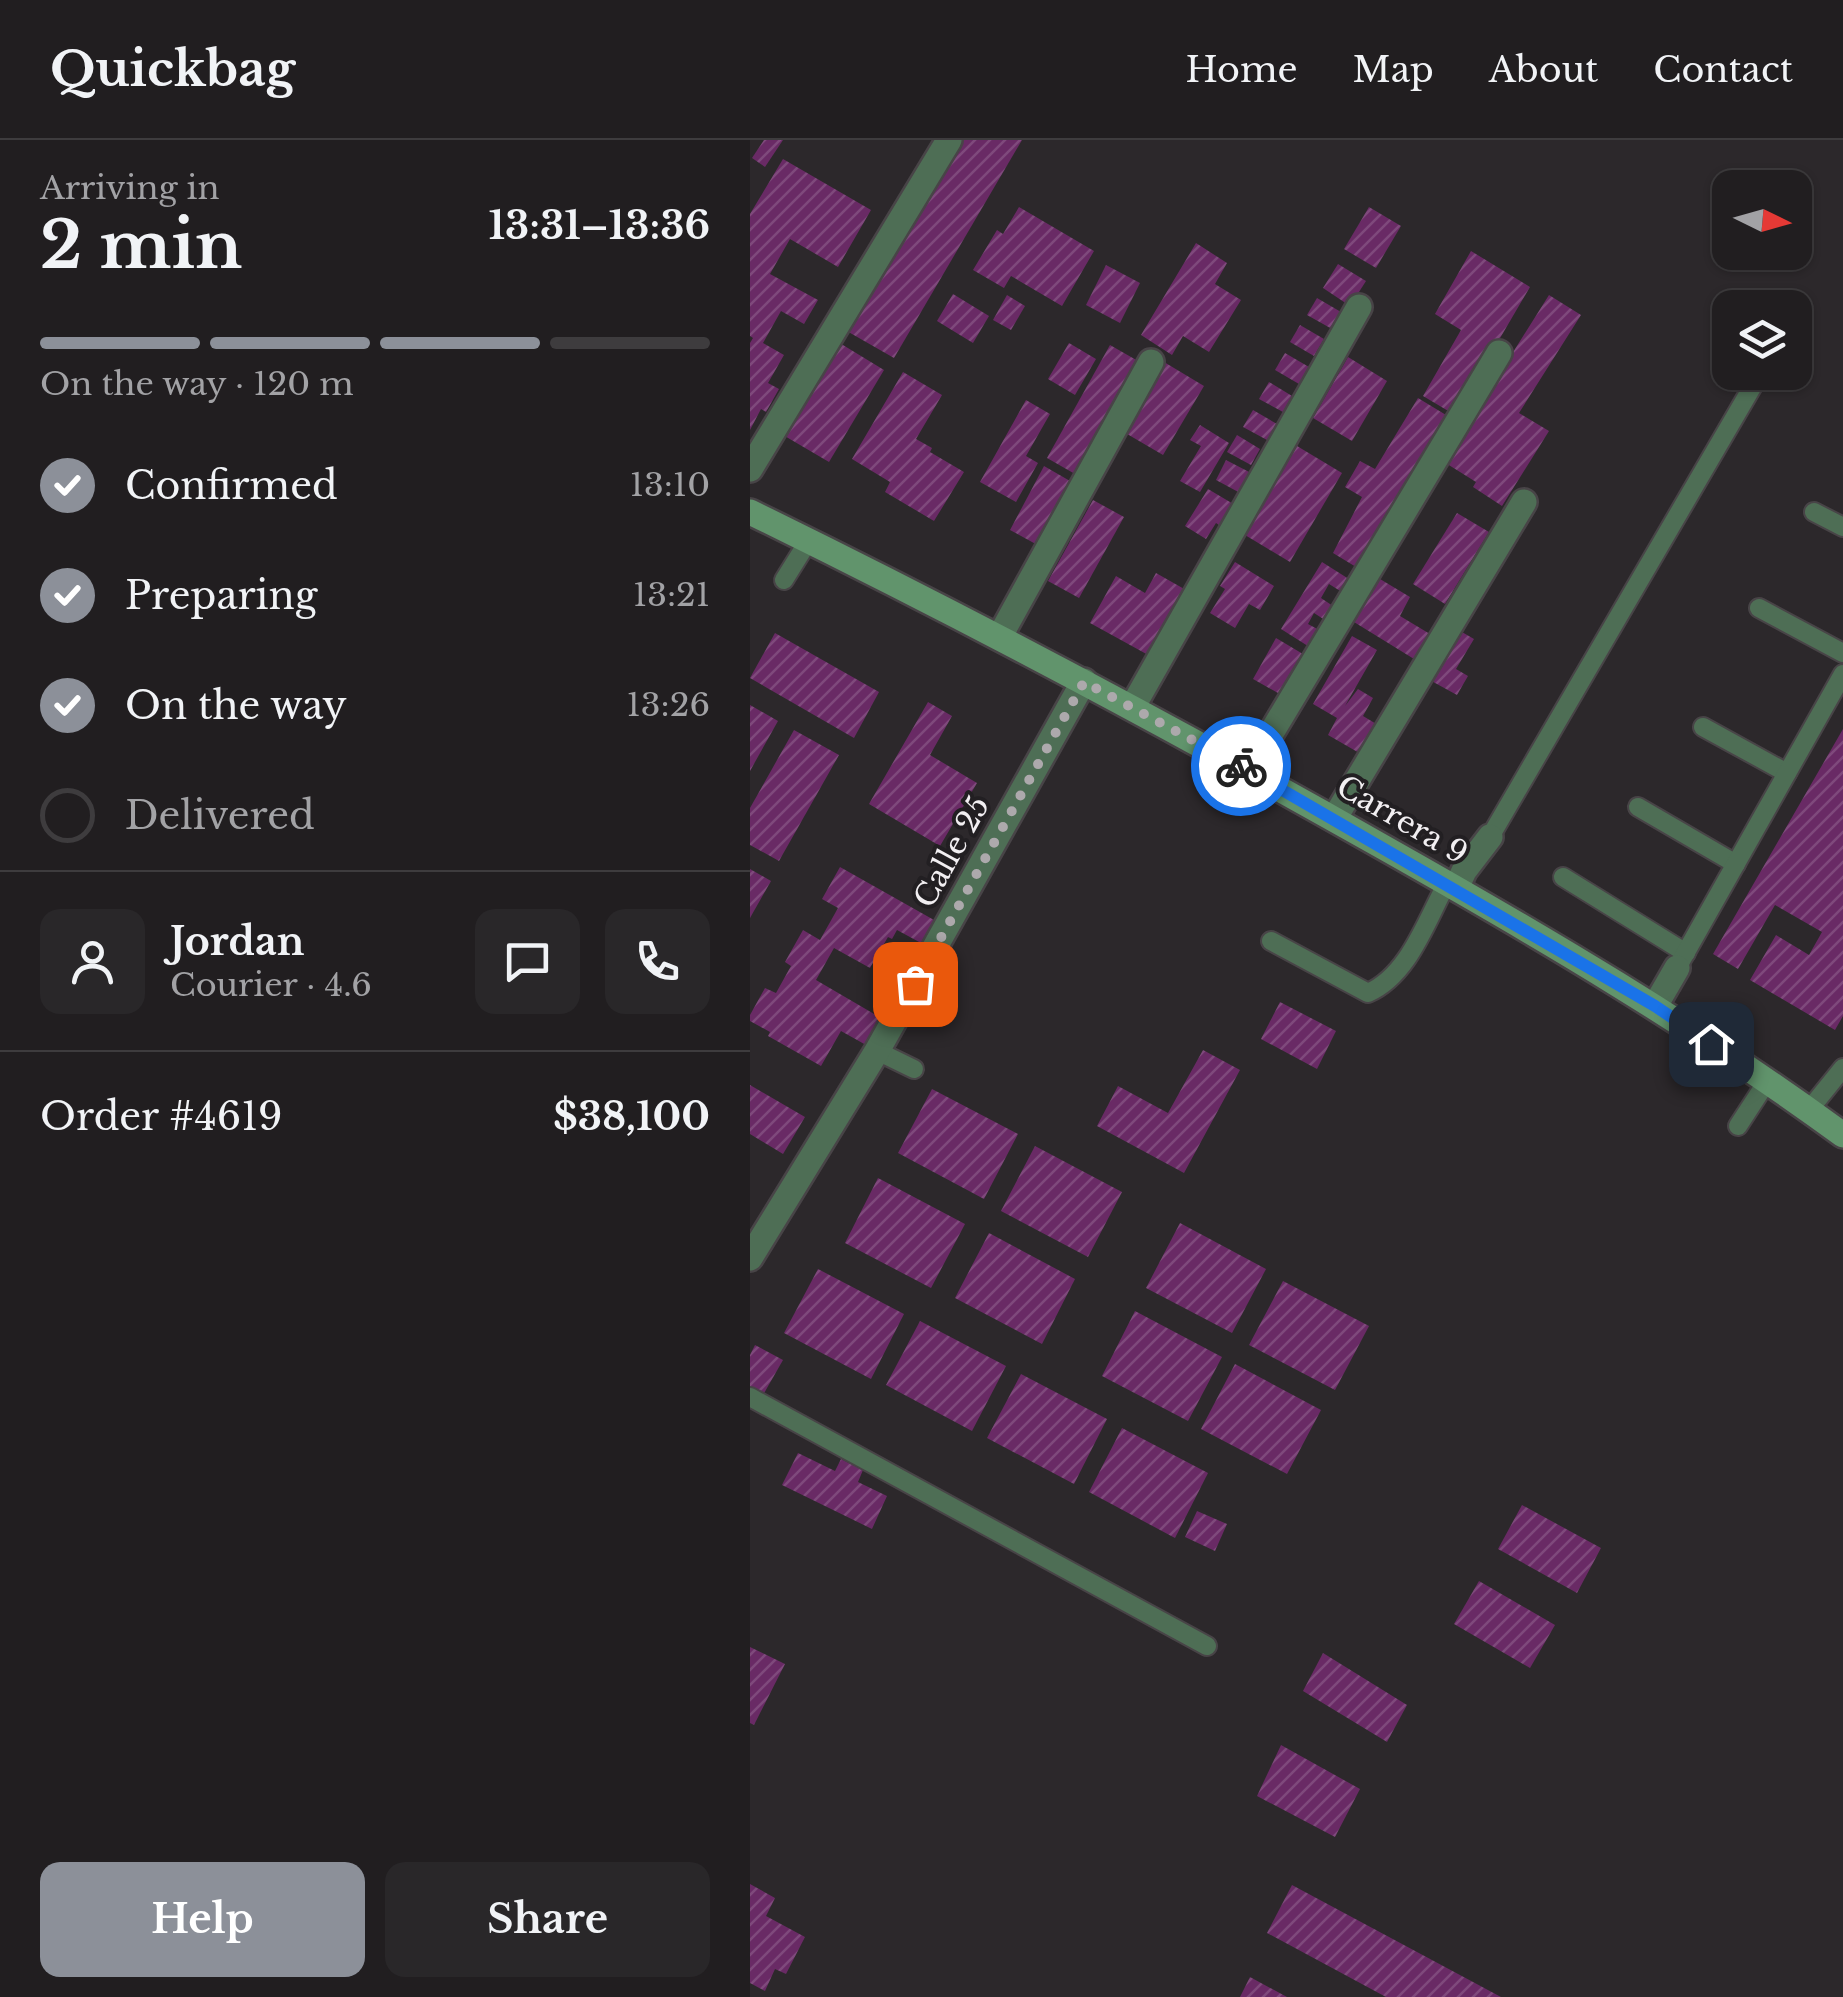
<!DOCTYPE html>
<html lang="en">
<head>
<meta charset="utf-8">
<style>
	:root { --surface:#211e20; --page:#292729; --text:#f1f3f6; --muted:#a2a2a5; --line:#3e3c3e; --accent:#8c9099 }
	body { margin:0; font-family:"Libre Baskerville",serif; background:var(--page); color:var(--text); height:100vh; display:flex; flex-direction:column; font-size:38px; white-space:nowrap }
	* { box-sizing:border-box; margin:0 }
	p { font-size:32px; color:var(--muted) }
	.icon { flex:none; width:55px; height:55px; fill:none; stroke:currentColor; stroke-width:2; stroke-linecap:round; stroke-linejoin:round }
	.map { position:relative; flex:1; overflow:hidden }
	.side { display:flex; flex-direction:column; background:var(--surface); width:750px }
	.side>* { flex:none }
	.needle { width:65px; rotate:95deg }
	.controls { position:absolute; left:962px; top:30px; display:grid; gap:20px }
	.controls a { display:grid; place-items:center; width:100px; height:100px; border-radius:20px; background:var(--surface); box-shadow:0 2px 8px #0004,0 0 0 2px var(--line); font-size:50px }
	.pin { position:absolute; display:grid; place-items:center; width:85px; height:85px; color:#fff; margin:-42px; border-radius:20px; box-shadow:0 5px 15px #0006 }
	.courier { position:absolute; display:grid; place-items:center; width:100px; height:100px; margin:-50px; border:8px solid #1a73e8; border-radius:50%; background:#fff; color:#222; box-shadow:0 2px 12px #0007 }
	.head em { font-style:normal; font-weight:700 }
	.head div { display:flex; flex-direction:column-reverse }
	.head { display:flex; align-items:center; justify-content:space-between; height:170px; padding:0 40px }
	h1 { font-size:65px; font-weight:700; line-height:75px }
	.bar { display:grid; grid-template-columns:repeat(4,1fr); gap:15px 10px; align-content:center; height:120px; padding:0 40px }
	.bar i { height:12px; border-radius:8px; background:var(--line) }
	.bar .selected { background:var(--accent) }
	.bar p { grid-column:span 4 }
	.line { display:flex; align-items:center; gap:25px; padding:0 40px; border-top:2px solid var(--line) }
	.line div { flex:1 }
	.round { display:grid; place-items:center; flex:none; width:105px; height:105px; border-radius:20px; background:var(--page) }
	ol { padding:0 40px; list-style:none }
	li { display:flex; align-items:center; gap:30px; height:110px }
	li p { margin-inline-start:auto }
	li .icon { padding:10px; border-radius:50%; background:var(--accent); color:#fff; stroke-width:4 }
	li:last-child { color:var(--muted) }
	li i { width:55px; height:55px; border:5px solid var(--line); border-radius:50% }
	.action { display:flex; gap:20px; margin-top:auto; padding:20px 40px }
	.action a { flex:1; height:115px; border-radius:20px; background:var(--accent); color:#fff; font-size:40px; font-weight:700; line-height:115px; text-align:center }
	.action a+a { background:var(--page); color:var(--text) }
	header { display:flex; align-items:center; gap:60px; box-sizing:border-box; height:140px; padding:0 50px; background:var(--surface); border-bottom:2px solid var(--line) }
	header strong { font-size:48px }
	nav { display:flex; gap:55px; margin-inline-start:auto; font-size:35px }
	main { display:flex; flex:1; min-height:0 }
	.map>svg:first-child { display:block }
</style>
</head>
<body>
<header>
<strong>Quickbag</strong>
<nav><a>Home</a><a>Map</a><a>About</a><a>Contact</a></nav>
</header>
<main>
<section class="side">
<div class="head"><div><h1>2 min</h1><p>Arriving in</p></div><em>13:31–13:36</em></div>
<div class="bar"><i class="selected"></i><i class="selected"></i><i class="selected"></i><i></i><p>On the way · 120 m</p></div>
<ol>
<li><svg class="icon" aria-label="check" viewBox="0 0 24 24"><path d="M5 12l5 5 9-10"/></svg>Confirmed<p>13:10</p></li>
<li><svg class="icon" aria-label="check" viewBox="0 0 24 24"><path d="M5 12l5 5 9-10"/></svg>Preparing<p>13:21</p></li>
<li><svg class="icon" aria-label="check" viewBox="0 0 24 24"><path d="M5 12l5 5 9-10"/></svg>On the way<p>13:26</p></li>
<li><i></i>Delivered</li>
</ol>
<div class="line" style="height:180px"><a class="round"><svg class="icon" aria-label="person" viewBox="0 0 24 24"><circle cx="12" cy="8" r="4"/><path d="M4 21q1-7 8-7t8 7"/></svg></a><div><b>Jordan</b><p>Courier · 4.6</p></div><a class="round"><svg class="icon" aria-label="chat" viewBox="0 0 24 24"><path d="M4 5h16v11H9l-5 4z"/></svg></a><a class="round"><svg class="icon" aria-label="phone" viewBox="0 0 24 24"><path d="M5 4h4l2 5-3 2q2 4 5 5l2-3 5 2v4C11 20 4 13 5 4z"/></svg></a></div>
<div class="line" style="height:130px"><div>Order #4619</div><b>$38,100</b></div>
<div class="action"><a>Help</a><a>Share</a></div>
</section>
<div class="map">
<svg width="1093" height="1857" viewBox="0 0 1093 1857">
	<defs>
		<pattern id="building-hatch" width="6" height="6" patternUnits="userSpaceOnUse" patternTransform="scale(2.5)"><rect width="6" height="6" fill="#692a65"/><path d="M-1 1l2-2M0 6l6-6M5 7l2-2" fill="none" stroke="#7f497c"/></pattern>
	</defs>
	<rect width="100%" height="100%" fill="#2c282b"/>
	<g fill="url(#building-hatch)">
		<polygon points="14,0 33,0 15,27 2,18"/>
		<polygon points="206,0 272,0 144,218 95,190"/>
		<polygon points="33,19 121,70 88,127 40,99 20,134 68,160 54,184 31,171 13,203 34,215 18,243 29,249 16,272 11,269 0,290 0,203 3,198 0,196 0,74"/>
		<polygon points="269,67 344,111 312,166 261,136 254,148 223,130 247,90 253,94"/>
		<polygon points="619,67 651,86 626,128 594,109"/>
		<polygon points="446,103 477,123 465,144 491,160 459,212 433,196 422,215 391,195"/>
		<polygon points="721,111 780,147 705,275 673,256 711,190 685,174"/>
		<polygon points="588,124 616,141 600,166 573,148"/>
		<polygon points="356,125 390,143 370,183 336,165"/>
		<polygon points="203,154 239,176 223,203 187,181"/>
		<polygon points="257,155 275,166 261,190 243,180"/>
		<polygon points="799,155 831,175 769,273 799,291 752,366 723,347 726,342 694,322"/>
		<polygon points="567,158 591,172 582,189 557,175"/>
		<polygon points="550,185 574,199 564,216 540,202"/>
		<polygon points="88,202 134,230 79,322 33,295"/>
		<polygon points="319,203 346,219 325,255 298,239"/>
		<polygon points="360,205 395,225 332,338 297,318"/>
		<polygon points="535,213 559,227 549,244 525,230"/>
		<polygon points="598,217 637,241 602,301 563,278"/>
		<polygon points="414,222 454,246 413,315 372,291"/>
		<polygon points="153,232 192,255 166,299 182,308 180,312 214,332 184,381 135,352 140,342 102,319"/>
		<polygon points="519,242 542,256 533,272 509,259"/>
		<polygon points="668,258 701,278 611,430 583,413 612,357 595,347 610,321 625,329"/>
		<polygon points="276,260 300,274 276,316 288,323 266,362 230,342"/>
		<polygon points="503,270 527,284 517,300 493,287"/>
		<polygon points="450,285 479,303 450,352 430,341 451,306 440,300"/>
		<polygon points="487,295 510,309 501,325 477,312"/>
		<polygon points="547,306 592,333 540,422 495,395"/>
		<polygon points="476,320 503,334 492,354 466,340"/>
		<polygon points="294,326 327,345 293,408 260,390"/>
		<polygon points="458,349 485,365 472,387 466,383 456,399 435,386"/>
		<polygon points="343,360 374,377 329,458 298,441"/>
		<polygon points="707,373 739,392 695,464 663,444"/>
		<polygon points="485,422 524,446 510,470 499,464 485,488 460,473 475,449 470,446"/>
		<polygon points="572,422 602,441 595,454 579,444 571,458 586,468 578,482 564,473 558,484 571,491 561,508 531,489"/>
		<polygon points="406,433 436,450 400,516 340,483 366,436 395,453"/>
		<polygon points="630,439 660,457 650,476 680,494 664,519 604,482"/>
		<polygon points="705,488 724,499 706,529 718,536 707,555 676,538"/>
		<polygon points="25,493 129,552 104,598 0,538"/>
		<polygon points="602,496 627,510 595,566 608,549 623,558 613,576 628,585 611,614 578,595 587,578 563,564"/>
		<polygon points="526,498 558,517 535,557 503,539"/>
		<polygon points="178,562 202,576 180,615 227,643 190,706 119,664"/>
		<polygon points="0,565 28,581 0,631"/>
		<polygon points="1093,589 1093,876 1085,890 1000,840 1026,795 1059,815 1072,792 1025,765 988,829 963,814"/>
		<polygon points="44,590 89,615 29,721 0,705 0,668"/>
		<polygon points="90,727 184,780 171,803 147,790 142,799 138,797 120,828 84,808 66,840 131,878 116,905 91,891 71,926 18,896 20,892 0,881 0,875 15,848 26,853 41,826 35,822 53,790 70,800 88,768 72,759"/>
		<polygon points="0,729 21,741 0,778"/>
		<polygon points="530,862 586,891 567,929 511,899"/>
		<polygon points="453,910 490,930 434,1033 347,986 368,946 418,973"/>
		<polygon points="0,945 55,977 33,1014 0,994"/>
		<polygon points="182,949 268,994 234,1059 148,1013"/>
		<polygon points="285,1006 372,1052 338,1117 251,1071"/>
		<polygon points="128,1038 215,1084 181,1148 95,1103"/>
		<polygon points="430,1083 516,1129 482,1193 396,1148"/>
		<polygon points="239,1093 325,1139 292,1204 205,1158"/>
		<polygon points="68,1129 154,1174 121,1239 34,1193"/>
		<polygon points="533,1141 619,1186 585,1250 499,1205"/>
		<polygon points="385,1171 472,1217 438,1281 352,1236"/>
		<polygon points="170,1181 256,1226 222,1291 136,1245"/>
		<polygon points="5,1205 33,1220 13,1255 0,1247 0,1215"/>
		<polygon points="485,1224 571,1270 537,1334 451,1289"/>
		<polygon points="271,1234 357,1279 324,1344 237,1298"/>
		<polygon points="372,1288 458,1333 425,1398 339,1352"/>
		<polygon points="48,1313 85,1331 91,1319 113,1330 108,1342 137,1356 122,1389 32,1345"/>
		<polygon points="772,1365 851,1408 827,1453 748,1409"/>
		<polygon points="447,1371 477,1384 465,1411 435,1397"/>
		<polygon points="729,1441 805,1485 780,1528 704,1484"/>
		<polygon points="0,1507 35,1524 4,1585 0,1583"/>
		<polygon points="573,1513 657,1565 637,1602 553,1551"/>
		<polygon points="531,1605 610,1649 585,1697 507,1656"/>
		<polygon points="0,1744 25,1758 16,1776 55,1797 36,1834 25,1829 15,1851 0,1843"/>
		<polygon points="542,1745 751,1857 636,1857 517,1793"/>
		<polygon points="500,1837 537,1857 490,1857"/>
	</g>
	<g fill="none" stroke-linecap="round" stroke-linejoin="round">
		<defs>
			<g id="lane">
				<polyline points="1045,174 1046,173"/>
				<polyline points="1064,372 1093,387"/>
				<polyline points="34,440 59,400"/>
				<polyline points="1009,468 1093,513"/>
				<polyline points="953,587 1037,633"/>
				<polyline points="888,667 986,724"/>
				<polyline points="740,697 1011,232"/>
				<polyline points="813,737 936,813"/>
				<path d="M521,801L618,853C659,835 676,781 697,743"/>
				<polyline points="927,828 1093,534"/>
				<polyline points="127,911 164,929"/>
				<polyline points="1059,970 1093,928"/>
				<polyline points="988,986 1016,943"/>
				<polyline points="0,1257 457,1506"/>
			</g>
			<g id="street">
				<polyline points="0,329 199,0"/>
				<polyline points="250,496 401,222"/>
				<polyline points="383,566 609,167"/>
				<polyline points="499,630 749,213"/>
				<polyline points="584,679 774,362"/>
				<polyline points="706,748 714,731 740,697"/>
				<polyline points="905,866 927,828"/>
				<polyline points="0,1118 127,911 334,541"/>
			</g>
			<path id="secondary" d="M0,372C215,477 425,589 633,707C791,796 947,888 1093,995"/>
		</defs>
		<use href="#lane" stroke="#484447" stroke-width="22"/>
		<use href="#street" stroke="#484447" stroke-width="30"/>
		<use href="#secondary" stroke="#484447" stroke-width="30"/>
		<use href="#lane" stroke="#4e6e55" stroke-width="18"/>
		<use href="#street" stroke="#4e6e55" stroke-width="25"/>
		<use href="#secondary" stroke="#61946c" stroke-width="25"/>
	</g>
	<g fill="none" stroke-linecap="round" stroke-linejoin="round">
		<polyline stroke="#ada9ac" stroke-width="10" stroke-dasharray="0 18" points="165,844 334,542 491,626"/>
		<polyline stroke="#1a73e8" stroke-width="12" points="491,626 905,866 961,904"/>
	</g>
	<g text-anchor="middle" stroke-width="8" stroke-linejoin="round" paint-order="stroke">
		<g font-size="30" fill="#f2eff2" stroke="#221f22">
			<text transform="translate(652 680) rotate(30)" y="10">Carrera 9</text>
			<text transform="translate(202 712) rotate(-61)" y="10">Calle 25</text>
		</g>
	</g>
</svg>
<div class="controls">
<a><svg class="needle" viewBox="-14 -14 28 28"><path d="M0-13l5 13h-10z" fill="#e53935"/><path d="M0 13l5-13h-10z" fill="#a2a2a5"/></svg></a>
<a><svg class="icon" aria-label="layers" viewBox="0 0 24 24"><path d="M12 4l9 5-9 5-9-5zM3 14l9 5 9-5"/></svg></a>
</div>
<div class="pin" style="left:165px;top:844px;background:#ea580c"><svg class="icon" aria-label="bag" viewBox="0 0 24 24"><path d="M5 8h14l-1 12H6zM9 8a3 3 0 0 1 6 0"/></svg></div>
<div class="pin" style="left:961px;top:904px;background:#1f2937"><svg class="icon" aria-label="home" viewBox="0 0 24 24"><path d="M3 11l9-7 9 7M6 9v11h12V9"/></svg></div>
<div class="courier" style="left:491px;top:626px"><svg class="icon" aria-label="bike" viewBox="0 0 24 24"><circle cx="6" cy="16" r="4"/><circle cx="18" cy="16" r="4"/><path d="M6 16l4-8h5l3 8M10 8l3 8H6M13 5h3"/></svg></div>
</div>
</main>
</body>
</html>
